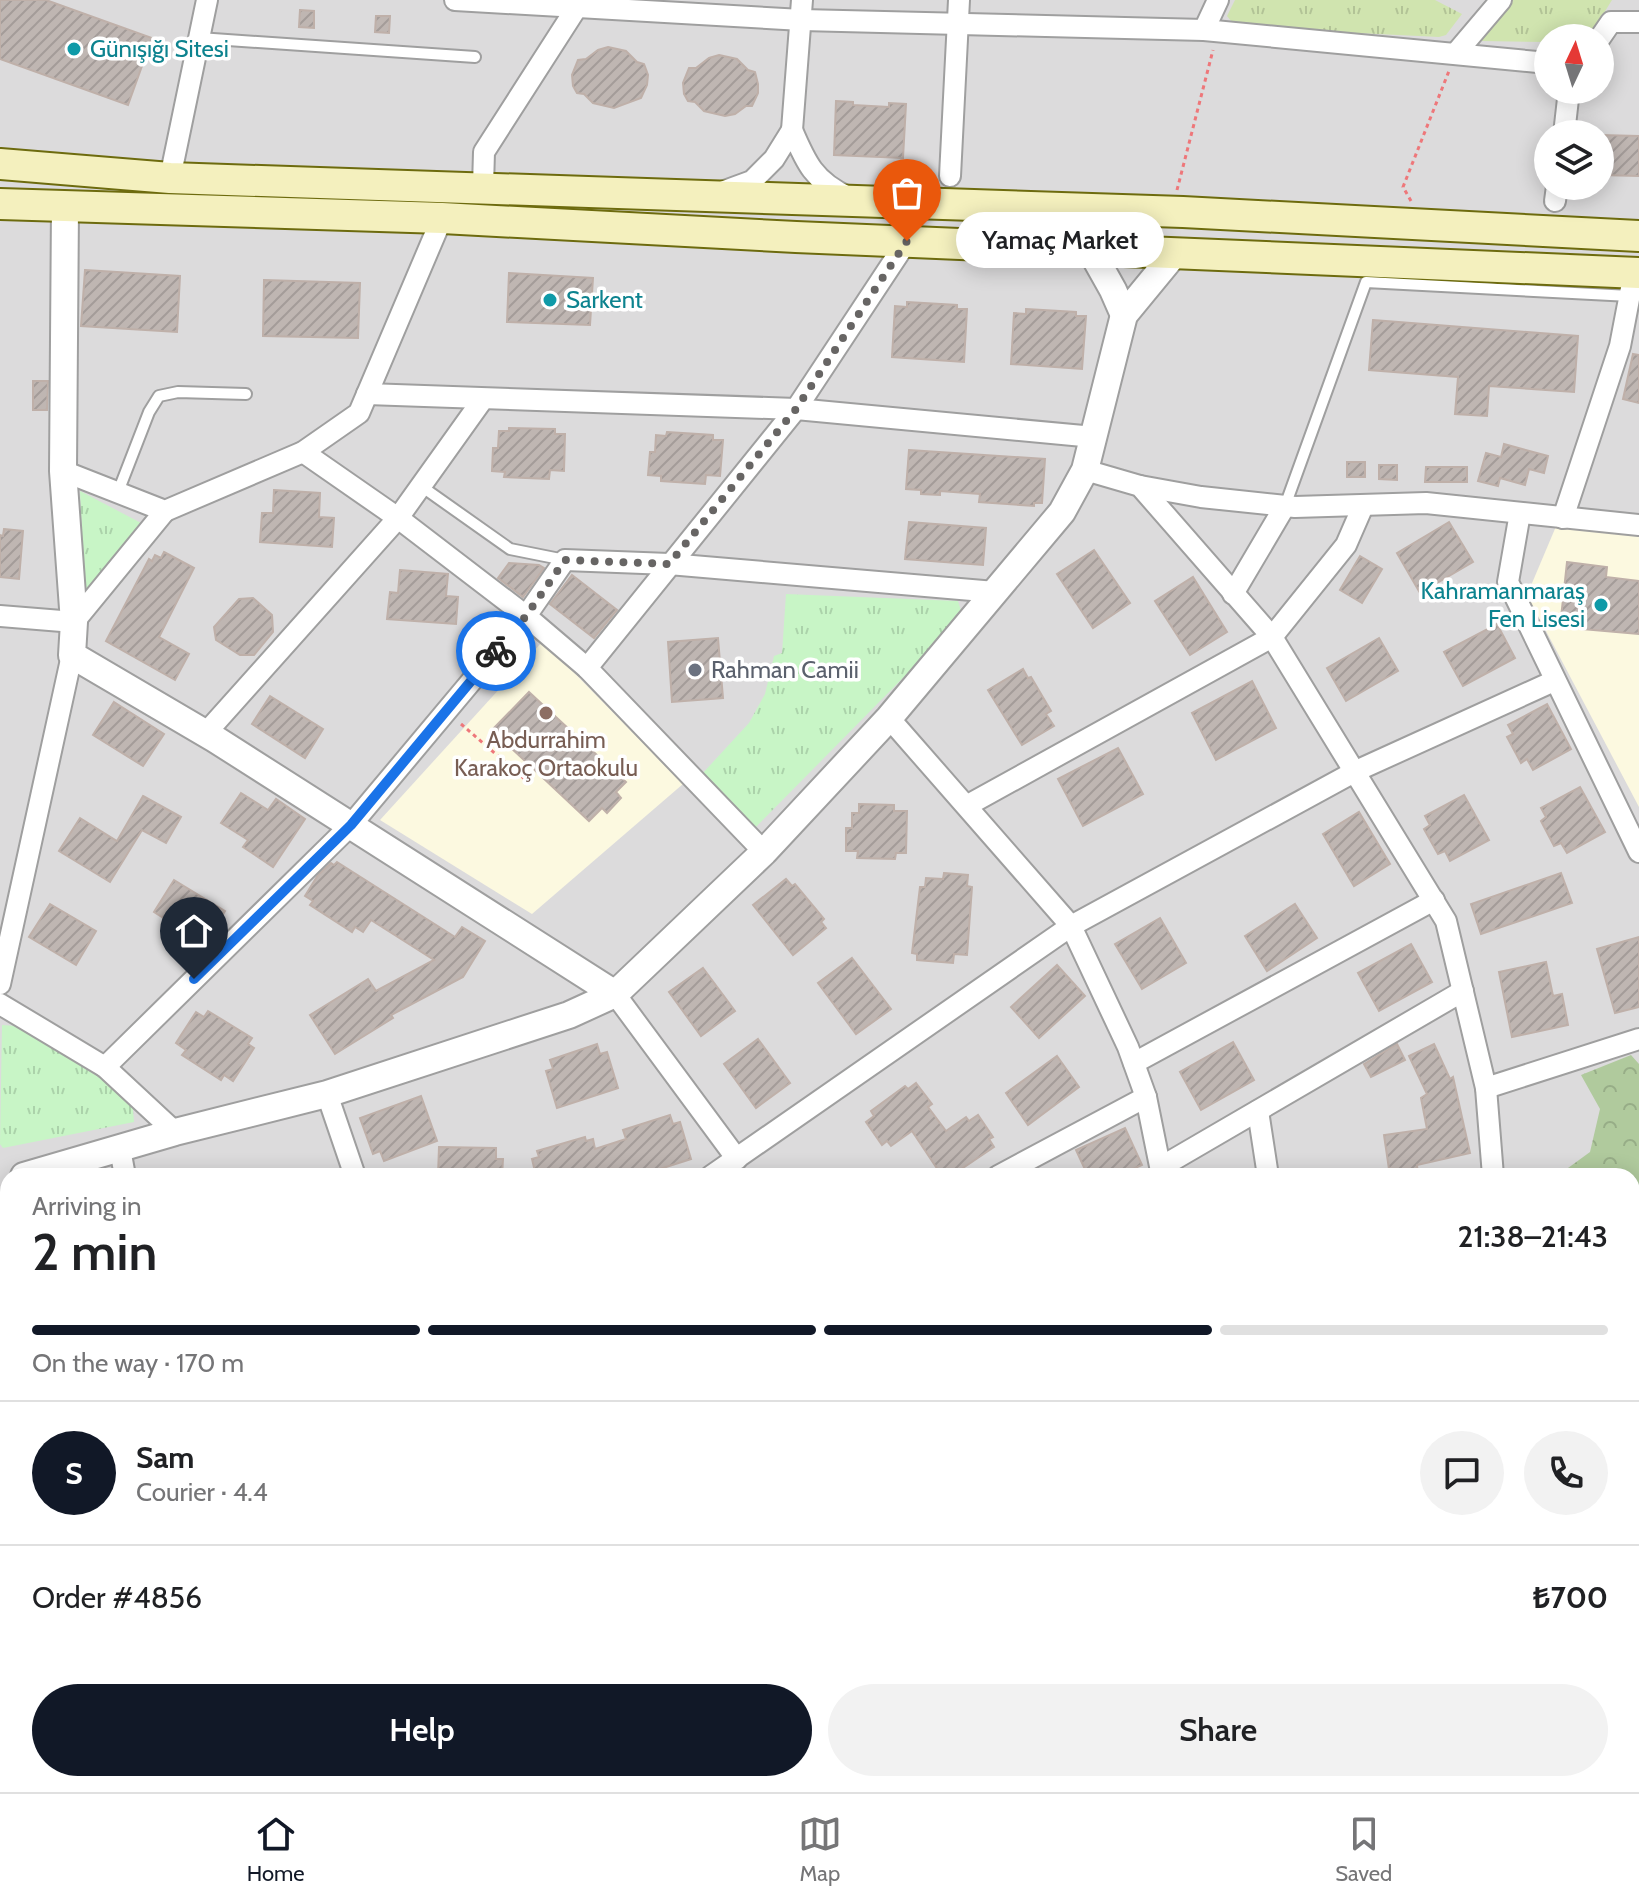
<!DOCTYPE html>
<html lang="en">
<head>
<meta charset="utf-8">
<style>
	:root { --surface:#fff; --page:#f2f2f2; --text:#202124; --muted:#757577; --line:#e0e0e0; --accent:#111827 }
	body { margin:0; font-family:Cabin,sans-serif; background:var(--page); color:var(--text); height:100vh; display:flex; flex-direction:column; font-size:30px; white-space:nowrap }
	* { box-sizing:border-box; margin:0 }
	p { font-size:26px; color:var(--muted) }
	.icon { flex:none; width:44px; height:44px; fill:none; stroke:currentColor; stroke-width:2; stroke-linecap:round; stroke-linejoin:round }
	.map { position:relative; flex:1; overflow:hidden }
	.sheet { position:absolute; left:0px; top:1168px; width:1640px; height:624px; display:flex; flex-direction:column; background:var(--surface); border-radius:24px 24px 0 0; box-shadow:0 4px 20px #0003 }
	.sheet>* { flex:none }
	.needle { width:52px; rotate:4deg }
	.buttons { position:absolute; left:1534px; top:24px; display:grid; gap:16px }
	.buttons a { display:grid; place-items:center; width:80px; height:80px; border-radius:50%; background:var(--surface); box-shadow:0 4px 20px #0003; font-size:40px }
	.pin { position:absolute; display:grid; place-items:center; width:68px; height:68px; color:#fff; margin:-82px -34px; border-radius:50% 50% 50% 0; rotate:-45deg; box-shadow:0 0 8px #0007 }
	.pin .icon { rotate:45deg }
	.courier { position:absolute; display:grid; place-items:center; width:80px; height:80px; margin:-40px; border:6px solid #1a73e8; border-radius:50%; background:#fff; color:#222; box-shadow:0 2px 10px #0007 }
	.bubble { position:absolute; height:56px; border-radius:28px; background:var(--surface); box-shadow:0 4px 20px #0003; font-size:26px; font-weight:600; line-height:56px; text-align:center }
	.headline em { font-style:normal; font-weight:600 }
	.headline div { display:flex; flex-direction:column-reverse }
	.headline { display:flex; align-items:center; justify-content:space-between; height:136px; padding:0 32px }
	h1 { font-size:52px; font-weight:600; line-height:60px }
	.bar { display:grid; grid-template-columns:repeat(4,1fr); gap:12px 8px; align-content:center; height:96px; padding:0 32px }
	.bar i { height:10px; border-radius:6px; background:var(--line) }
	.bar .on { background:var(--accent) }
	.bar p { grid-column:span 4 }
	.line { display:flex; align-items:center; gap:20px; padding:0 32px; border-top:2px solid var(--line) }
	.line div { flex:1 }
	.round { display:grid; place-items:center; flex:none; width:84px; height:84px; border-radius:42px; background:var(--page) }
	.button { display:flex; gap:16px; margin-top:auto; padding:16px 32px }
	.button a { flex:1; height:92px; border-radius:48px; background:var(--accent); color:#fff; font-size:32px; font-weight:600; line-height:92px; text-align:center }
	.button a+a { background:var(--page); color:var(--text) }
	.tab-bar { display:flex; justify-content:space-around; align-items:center; height:112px; border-top:2px solid var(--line); background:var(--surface); font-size:22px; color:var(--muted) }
	.tab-bar a { display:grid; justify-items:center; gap:4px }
	.tab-bar .on { color:var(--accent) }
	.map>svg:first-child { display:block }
</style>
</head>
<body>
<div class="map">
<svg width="1639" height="1792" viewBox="0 0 1639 1792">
	<defs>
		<pattern id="grass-tufts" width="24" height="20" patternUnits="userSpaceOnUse" patternTransform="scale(2)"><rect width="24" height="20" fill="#d0e4af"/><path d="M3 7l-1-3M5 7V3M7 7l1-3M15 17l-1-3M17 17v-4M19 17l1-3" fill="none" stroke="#b2c396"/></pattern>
		<pattern id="forest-crowns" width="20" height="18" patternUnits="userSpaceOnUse" patternTransform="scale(2)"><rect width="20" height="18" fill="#b0ca9d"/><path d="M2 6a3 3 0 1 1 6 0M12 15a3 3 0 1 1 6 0" fill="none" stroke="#97ad87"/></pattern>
		<pattern id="park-tufts" width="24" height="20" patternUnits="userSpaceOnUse" patternTransform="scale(2)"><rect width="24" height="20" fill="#c8f5c6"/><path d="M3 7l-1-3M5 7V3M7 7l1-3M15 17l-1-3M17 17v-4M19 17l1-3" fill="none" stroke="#abd2aa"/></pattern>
		<pattern id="building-hatch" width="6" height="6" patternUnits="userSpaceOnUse" patternTransform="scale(2)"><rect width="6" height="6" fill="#bfb6b2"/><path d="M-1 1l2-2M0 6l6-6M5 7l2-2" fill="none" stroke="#a49c99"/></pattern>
	</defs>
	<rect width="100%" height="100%" fill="#eeeae5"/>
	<path fill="#dcdbdc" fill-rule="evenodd" d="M0,0H1639V1792H0ZM1548,38H1600V90H1548ZM1548,134H1600V186H1548ZM8,1176H1632V1784H8Z"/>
	<g fill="#fcf9e0">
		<polygon points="1557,524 1639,534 1639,807 1527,595"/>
		<polygon points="543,641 683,784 532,914 380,820"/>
		<polygon points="1204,1784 1552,1784 1522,1792 1198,1792"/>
	</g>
	<g fill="url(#grass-tufts)">
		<polygon points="1235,0 1435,0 1462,14 1446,35 1439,37 1236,27 1227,16"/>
		<path d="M1512,0H1612C1588,38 1594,38 1548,38V42L1482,41L1479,35Z"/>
	</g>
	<polygon fill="url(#forest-crowns)" points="1631,1055 1639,1064 1639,1342 1632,1345 1632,1176 1557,1176 1590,1152 1600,1109 1581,1075"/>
	<g fill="url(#park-tufts)">
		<polygon points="80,491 143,524 85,600"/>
		<polygon points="786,594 958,601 963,617 752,831 701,775 749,723 765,694 774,656 782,653"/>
		<polygon points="2,1025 17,1026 132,1098 134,1122 3,1148 0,1144"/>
	</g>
	<polygon fill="#8ad7af" points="1236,1784 1286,1784 1289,1792 1238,1792"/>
	<g fill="url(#building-hatch)" stroke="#bfb0a9" stroke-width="2">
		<polygon points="0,0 46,0 152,38 128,105 0,59"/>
		<polygon points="300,10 314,11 314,28 299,27"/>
		<polygon points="376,16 390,16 389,33 375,32"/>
		<polygon points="608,47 626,51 637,62 644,64 648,75 647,85 641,98 614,108 593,103 584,94 577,93 573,86 572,75 578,60 586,59 598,50"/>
		<polygon points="719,55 737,59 748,70 755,72 758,84 758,93 752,106 746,106 735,114 725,116 704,111 695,102 688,101 684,94 683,83 689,68 696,68 709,58"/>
		<polygon points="836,101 853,102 853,105 889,107 889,103 906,104 903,158 834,155"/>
		<polygon points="1600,135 1639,136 1639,176 1600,175"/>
		<polygon points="85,270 180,276 177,332 81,326"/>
		<polygon points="509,273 593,278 590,325 507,322"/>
		<polygon points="264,280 360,283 358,338 263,336"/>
		<polygon points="907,302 957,305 957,309 967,309 964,362 892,357 895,306 907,307"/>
		<polygon points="1026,309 1076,312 1076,316 1086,316 1082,369 1011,364 1014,313 1026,314"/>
		<polygon points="1373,320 1578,336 1574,392 1489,386 1487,416 1455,414 1458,377 1369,370"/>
		<polygon points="1633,354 1639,355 1639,403 1623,399"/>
		<polygon points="33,381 48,381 47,410 33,410"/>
		<polygon points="509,428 555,429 555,434 565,434 564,471 550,470 549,479 504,477 505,472 492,471 493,448 498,448 499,431 509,431"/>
		<polygon points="667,432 713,435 713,440 723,440 720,476 706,475 705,484 661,481 661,476 648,475 650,452 655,452 656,435 666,436"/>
		<polygon points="1504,444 1548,456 1544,473 1529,469 1525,485 1500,478 1498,486 1478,481 1486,453 1501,457"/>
		<polygon points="909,450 1045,459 1042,503 1034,503 1034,506 979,502 980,494 940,491 940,495 921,494 921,490 906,489"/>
		<rect x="1347" y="462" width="18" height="15"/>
		<polygon points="1379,465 1397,465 1397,480 1379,479"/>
		<polygon points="1426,467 1467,467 1467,482 1425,482"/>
		<polygon points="274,490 320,493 319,517 334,518 332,547 260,542 262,513 273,513"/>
		<polygon points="909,522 986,528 983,565 905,559"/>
		<polygon points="1449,522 1473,562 1420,593 1397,553"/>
		<polygon points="4,529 23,531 19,579 0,577 0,535 3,536"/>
		<polygon points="1094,550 1130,603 1093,628 1057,574"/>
		<polygon points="164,552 194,568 159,637 189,654 175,680 106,641 149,559 152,561 155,555 161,558"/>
		<polygon points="1360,556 1382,569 1362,603 1340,590"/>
		<polygon points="1567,562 1607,567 1606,577 1639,581 1639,634 1560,627"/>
		<polygon points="509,563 539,565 544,568 523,597 498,578"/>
		<polygon points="400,570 448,574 446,596 458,597 456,624 387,619 390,592 398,593"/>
		<polygon points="572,575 617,610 594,638 550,604"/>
		<polygon points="1193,577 1227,632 1190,655 1155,601"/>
		<polygon points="253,598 272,615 273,632 254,655 240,655 216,640 214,627 239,599"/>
		<polygon points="1497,624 1515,658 1463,686 1444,652"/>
		<polygon points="718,638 723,698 672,702 668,642"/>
		<polygon points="1379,638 1398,671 1346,701 1327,668"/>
		<polygon points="1023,669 1028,678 1031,677 1051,711 1046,714 1054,726 1022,745 988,690"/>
		<polygon points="1252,681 1276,728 1216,760 1192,713"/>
		<polygon points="529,692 626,782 616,792 621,798 607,813 602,808 589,821 492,730"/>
		<polygon points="270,696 323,729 305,758 252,724"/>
		<polygon points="114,702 164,734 143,766 93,735"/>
		<polygon points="1547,704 1571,749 1533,770 1527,759 1521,763 1507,737 1513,734 1508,725"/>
		<polygon points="1118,748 1143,794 1083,826 1058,779"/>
		<polygon points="1580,787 1605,832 1567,853 1561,843 1554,846 1541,821 1546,817 1541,808"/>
		<polygon points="241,793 268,810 276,799 305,819 273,867 243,847 248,840 221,823"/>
		<polygon points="1464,795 1489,840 1450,861 1445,851 1438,854 1424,829 1430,825 1425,816"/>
		<polygon points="143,796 181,817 166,843 142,830 110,882 59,851 80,818 117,841"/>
		<polygon points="859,804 894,805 894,811 907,811 906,853 896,853 895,859 857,858 858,851 846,851 846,828 852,828 852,813 859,813"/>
		<polygon points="1359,812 1390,864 1354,886 1323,834"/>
		<polygon points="337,862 455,937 462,927 485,941 463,977 391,1015 393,1018 335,1054 310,1015 368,979 376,991 434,960 371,920 363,932 355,927 352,932 310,905 313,901 305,896 318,875 331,863 334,865"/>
		<polygon points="944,873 968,875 967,886 972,887 967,955 954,954 953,963 917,960 917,954 912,953 920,887 925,887 926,878 943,879"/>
		<polygon points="1561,873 1572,903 1481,934 1471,904"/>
		<polygon points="786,879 792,886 795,884 814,907 824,919 821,922 826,928 793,955 753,905"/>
		<polygon points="174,880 225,911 204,944 154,912"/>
		<polygon points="50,904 96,931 76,965 29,937"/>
		<polygon points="1295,904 1317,938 1267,971 1245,936"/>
		<polygon points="1160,918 1186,963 1142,989 1115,944"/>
		<polygon points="1639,937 1639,1007 1615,1013 1597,949"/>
		<polygon points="1411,944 1432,982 1379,1011 1358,973"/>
		<polygon points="852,958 891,1009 856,1034 818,983"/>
		<polygon points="1546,962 1553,996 1562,994 1568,1025 1512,1037 1499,972"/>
		<polygon points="1057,965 1085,996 1039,1038 1011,1007"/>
		<polygon points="703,968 735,1011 701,1036 669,992"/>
		<polygon points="208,1011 252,1038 248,1044 254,1048 233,1081 224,1075 221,1080 182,1055 186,1050 176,1043 196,1012 204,1017"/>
		<polygon points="758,1039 790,1083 756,1108 724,1064"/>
		<polygon points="1233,1042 1254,1080 1201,1110 1180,1072"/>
		<polygon points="597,1044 600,1054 607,1052 618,1088 557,1108 546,1071 553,1069 550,1060"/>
		<polygon points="1397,1044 1405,1060 1371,1077 1364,1064"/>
		<polygon points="1434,1044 1450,1079 1453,1077 1470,1153 1417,1165 1418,1176 1390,1176 1384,1135 1427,1129 1421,1098 1427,1094 1409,1056"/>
		<polygon points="1057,1056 1079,1087 1028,1125 1006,1093"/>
		<polygon points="916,1083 932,1104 928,1107 946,1131 966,1117 969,1121 978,1115 993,1137 989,1139 994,1147 951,1176 942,1176 912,1131 891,1146 887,1141 882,1145 866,1122 874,1116 871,1111 905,1086 908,1089"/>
		<polygon points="421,1096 437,1141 384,1161 380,1151 373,1154 360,1118"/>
		<polygon points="670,1115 673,1124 680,1122 691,1159 638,1176 536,1176 532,1159 539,1157 537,1151 585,1137 586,1141 593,1139 595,1149 626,1139 623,1130"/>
		<polygon points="1125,1128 1142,1165 1117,1176 1088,1176 1076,1150"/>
		<polygon points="439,1147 496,1148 496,1159 503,1159 502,1176 438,1176"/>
	</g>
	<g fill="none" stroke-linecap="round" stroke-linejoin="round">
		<defs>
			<g id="service">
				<polyline points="199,38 475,57"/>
				<polyline points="421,486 510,549 565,560"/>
				<polyline points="118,492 149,412 159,396 178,392 246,394"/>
				<polyline points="1285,506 1366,282 1630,296"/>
			</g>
			<g id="minor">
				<polyline points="455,0 802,20 1204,30 1548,63"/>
				<polyline points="1204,30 1218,0"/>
				<polyline points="1600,38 1611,22 1639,22"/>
				<polyline points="1456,53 1501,0"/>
				<polyline points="792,130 802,0"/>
				<polyline points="1564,134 1569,90"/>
				<polyline points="950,176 959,0"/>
				<polyline points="170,178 207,0"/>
				<polyline points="483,186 484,152 577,7"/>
				<path d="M722,192L752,181L774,159L792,130C806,163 814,181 848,197"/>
				<polyline points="1555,201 1557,186"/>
				<polyline points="367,394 796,409 1094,437"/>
				<polyline points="303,452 398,518 526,616 587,668 764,852"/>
				<polyline points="1085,470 1140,486 1272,637 1446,921 1486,1088 1493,1176"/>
				<polyline points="63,471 165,511 303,452 359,413 442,218"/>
				<polyline points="1140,486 1201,497 1295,507 1426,503 1639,525"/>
				<polyline points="1520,513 1508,582 1639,852"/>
				<polyline points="1563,518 1620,346 1634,273"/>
				<polyline points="1233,594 1285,506"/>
				<polyline points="0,616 74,622 165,511"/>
				<polyline points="587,668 796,409 907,241"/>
				<polyline points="889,718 1071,926 1356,771 1554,681"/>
				<polyline points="205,734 398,518 483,399"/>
				<polyline points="968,805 1272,637 1346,545 1363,506"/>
				<polyline points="0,984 72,655"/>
				<polyline points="615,994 737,1159"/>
				<polyline points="0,1004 105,1067 175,1132"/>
				<polyline points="1134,1063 1434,900"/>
				<polyline points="105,1067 351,825 526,616 565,560 669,564 995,592"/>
				<polyline points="1486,1088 1639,1039"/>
				<polyline points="327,1094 355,1176"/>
				<polyline points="1258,1111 1268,1176"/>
				<polyline points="120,1149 125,1176"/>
				<polyline points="1161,1167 1463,991"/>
				<polyline points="711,1176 1071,926 1128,1047 1146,1097 1162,1176"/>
				<polyline points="998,1176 1146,1097"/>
				<polyline points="1632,1594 1639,1591"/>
				<polyline points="1590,1784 1591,1792"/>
				<polyline points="1177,1792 1181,1784"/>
			</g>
			<g id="tertiary">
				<polyline points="65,207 63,471 74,622 72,655 215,739 615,994 764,852 889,718 1062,512 1085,470 1124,315 1175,253"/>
				<polyline points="1090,249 1113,290 1124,315"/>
				<polyline points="24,1176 175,1132 327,1094 569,1015 615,994"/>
				<polyline points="1632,1398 1639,1396"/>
				<polyline points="1632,1427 1639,1424"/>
				<polyline points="0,1586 8,1604"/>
				<polyline points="0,1636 8,1647"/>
			</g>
			<g id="secondary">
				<polyline points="0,164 170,178 1183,212 1639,236"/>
				<polyline points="0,204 442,218 796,237 1639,273"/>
			</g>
		</defs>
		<use href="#service" stroke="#9f9f9f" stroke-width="14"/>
		<use href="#minor" stroke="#9f9f9f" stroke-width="24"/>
		<use href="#tertiary" stroke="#9f9f9f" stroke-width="30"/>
		<use href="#secondary" stroke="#6d6b0e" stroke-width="34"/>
		<g stroke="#ee777a" stroke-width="3" stroke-dasharray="4 4" stroke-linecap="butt">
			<polyline points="1177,190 1213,50"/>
			<polyline points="1411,201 1403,187 1449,71"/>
			<polyline points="461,724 528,782"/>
		</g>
		<use href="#service" stroke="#fff" stroke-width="10"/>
		<use href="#minor" stroke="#fff" stroke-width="20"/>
		<use href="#tertiary" stroke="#fff" stroke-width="26"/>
		<use href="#secondary" stroke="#f4f0be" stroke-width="30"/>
	</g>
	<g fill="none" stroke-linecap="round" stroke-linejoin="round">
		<polyline stroke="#676564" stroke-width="8" stroke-dasharray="0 14.4" points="496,651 526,616 565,560 669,564 796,409 907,241"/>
		<polyline stroke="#1a73e8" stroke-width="10" points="194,979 351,825 496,651"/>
	</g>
	<g fill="#0f9aa8" stroke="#fff" stroke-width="3">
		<circle cx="74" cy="49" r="8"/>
		<circle cx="550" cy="300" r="8"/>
		<circle cx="1601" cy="605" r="8"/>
	</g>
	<circle fill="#6b7280" stroke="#fff" stroke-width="3" cx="695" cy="670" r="8"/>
	<circle fill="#8d6e63" stroke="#fff" stroke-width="3" cx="546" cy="713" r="8"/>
	<g text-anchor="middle" stroke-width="7" stroke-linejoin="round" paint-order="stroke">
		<g font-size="24" fill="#0d838f" stroke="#fff" text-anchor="start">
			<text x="90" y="57">Günışığı Sitesi</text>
			<text x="566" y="308">Sarkent</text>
			<text x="1585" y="599" text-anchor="end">Kahramanmaraş<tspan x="1585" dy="28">Fen Lisesi</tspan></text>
		</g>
		<g font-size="24" fill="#5b616d" stroke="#fff" text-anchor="start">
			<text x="711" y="678">Rahman Camii</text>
		</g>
		<g font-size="24" fill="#785e54" stroke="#fff">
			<text x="546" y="748">Abdurrahim<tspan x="546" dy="28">Karakoç Ortaokulu</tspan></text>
		</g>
	</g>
</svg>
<div class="buttons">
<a><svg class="needle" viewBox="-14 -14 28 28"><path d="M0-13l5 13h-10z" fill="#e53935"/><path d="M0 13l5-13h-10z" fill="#757577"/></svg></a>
<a><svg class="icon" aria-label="layers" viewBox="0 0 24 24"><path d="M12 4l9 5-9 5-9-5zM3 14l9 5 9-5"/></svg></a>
</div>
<div class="pin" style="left:907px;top:241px;background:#ea580c"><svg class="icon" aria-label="bag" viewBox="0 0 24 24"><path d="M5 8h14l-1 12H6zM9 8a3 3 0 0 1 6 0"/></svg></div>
<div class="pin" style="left:194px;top:979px;background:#1f2937"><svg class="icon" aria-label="home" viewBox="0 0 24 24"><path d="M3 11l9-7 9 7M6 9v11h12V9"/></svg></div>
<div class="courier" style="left:496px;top:651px"><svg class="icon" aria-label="bike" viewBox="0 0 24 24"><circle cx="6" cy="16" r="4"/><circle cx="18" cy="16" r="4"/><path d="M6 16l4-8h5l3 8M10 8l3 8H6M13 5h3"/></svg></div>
<div class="bubble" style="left:956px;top:212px;width:208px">Yamaç Market</div>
<section class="sheet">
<div class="headline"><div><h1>2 min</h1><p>Arriving in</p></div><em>21:38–21:43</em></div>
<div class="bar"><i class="on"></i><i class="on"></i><i class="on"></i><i></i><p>On the way · 170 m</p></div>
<div class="line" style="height:144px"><b class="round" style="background:var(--accent);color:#fff">S</b><div><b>Sam</b><p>Courier · 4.4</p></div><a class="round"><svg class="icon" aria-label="chat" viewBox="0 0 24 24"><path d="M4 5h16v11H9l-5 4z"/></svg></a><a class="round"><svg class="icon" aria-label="phone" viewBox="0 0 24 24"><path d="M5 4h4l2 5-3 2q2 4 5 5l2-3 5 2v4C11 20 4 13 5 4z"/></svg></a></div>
<div class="line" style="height:104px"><div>Order #4856</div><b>₺700</b></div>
<div class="button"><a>Help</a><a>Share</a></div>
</section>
</div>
<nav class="tab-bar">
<a class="on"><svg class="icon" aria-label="home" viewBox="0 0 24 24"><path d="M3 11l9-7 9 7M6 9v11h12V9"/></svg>Home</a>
<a><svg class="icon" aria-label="map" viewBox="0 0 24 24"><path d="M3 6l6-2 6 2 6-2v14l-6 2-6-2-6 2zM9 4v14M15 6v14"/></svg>Map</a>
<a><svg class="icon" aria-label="saved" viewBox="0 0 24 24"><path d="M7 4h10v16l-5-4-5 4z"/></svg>Saved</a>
</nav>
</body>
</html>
